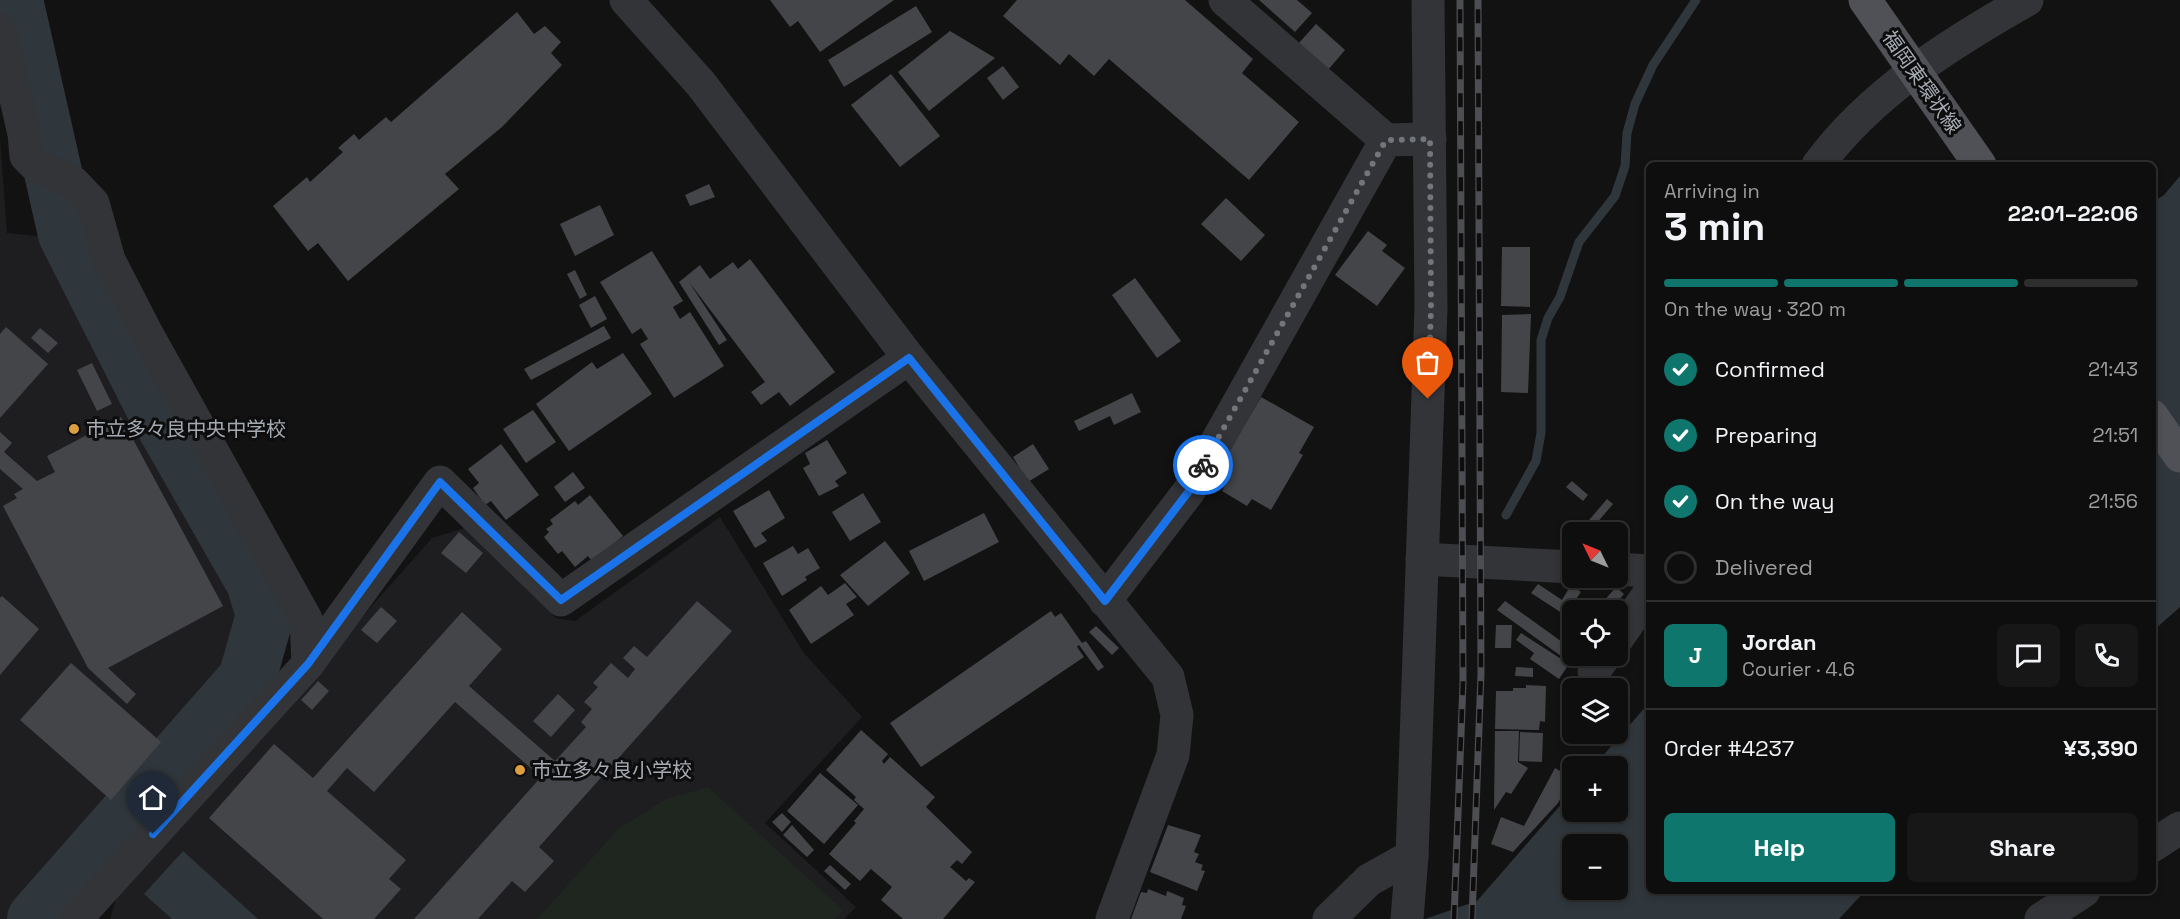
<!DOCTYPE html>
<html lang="en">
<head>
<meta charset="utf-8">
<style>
	:root { --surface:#0e0e0e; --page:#171717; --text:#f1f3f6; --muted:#9b9c9e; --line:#2e2e2e; --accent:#0f766e }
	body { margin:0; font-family:"Space Grotesk","Noto Sans JP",sans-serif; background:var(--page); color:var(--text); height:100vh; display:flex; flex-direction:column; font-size:22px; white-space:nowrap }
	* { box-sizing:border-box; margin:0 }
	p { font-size:20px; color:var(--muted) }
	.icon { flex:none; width:33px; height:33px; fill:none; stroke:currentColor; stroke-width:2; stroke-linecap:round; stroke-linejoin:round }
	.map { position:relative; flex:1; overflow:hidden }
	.drawer { position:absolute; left:1646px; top:162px; width:510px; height:732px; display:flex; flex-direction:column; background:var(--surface); border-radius:9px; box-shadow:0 3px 9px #0003,0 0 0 2px var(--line) }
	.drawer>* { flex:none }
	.needle { width:39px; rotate:313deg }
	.fabs { position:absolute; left:1562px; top:522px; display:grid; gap:12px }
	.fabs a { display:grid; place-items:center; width:66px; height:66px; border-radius:9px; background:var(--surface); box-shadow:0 3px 9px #0003,0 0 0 2px var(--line); font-size:30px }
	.pin { position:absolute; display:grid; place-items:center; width:51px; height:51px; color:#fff; margin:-62px -26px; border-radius:50% 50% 50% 0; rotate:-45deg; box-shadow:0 0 6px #0007 }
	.pin .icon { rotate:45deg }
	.courier { position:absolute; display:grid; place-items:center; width:60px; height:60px; margin:-30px; border:4px solid #1a73e8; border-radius:50%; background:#fff; color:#222; box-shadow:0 2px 8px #0007 }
	.headline em { font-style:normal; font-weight:600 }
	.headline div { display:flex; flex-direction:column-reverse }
	.headline { display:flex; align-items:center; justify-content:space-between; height:102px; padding:0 18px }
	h1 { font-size:39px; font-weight:600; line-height:45px }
	.bar { display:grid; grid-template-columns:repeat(4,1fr); gap:9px 6px; align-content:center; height:72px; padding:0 18px }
	.bar i { height:8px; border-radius:4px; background:var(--line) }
	.bar .on { background:var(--accent) }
	.bar p { grid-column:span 4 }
	.line { display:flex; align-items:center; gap:15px; padding:0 18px; border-top:2px solid var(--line) }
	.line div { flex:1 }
	.round { display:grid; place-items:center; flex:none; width:63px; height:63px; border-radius:9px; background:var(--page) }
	ol { padding:0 18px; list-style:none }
	li { display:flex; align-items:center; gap:18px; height:66px }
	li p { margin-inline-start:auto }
	li .icon { padding:6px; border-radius:50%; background:var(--accent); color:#fff; stroke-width:4 }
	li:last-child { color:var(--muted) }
	li i { width:33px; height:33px; border:3px solid var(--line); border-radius:50% }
	.primary-button { display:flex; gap:12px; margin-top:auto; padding:12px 18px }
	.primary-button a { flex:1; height:69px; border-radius:9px; background:var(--accent); color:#fff; font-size:24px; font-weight:600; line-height:69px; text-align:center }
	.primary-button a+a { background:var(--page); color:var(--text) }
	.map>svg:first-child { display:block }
</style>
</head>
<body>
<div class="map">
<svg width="2180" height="919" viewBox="0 0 2180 919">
	<rect width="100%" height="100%" fill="#121213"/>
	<g fill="#1e1e20">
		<polygon points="0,138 7,233 46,237 251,620 238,675 17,919 0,919"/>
		<polygon points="720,517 804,653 862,717 765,823 856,907 844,919 110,919 118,892 432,538 465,528 556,618 575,621"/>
	</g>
	<polygon fill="#1f251f" points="708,787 843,910 835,919 537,919 618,829 666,799"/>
	<g fill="#2f373c" fill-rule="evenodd">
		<polygon points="2180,176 2180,607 2153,631 2152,203 2164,195"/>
		<path d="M1648,704V891H1865L1839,919H1425L1477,901L1572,792V812H1617V766H1594ZM1572,844H1617V890H1572Z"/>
		<polygon points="183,851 258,919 172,919 144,894"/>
	</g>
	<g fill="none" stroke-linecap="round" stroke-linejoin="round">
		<polyline stroke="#2f373c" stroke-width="9" points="1506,515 1536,461 1541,433 1541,340 1548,318 1560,297 1579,242 1615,196 1625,166 1627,133 1635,104 1653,65 1696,0"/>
		<polyline stroke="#2f373c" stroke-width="58" points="14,0 67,234 152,402 255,582 265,615 247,679 36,919"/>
	</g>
	<g fill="#444548">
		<polygon points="770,0 894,0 820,52 798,21 790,27"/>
		<polygon points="1017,0 1185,0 1253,59 1242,73 1299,122 1249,180 1109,59 1094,76 1069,54 1060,65 1003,16"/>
		<polygon points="1259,0 1297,0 1312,13 1295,32"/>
		<polygon points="916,6 932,32 844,87 828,60"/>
		<polygon points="517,12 534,34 545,26 561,42 551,53 562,65 502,127 445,174 459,189 348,281 318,243 308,251 273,206 307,177 310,182 343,152 338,148 354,134 359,140 386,117 391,122"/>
		<polygon points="1316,24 1345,50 1328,70 1298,44"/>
		<polygon points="950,31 995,58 929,111 898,72"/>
		<polygon points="1003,66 1019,87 1003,100 987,78"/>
		<polygon points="891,74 940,136 900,167 851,105"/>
		<polygon points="709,184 715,197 690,206 685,195"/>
		<polygon points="1226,198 1265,235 1241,261 1201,224"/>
		<polygon points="600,205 614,235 575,256 560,224"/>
		<polygon points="1368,231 1387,245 1382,251 1405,268 1377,306 1335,275"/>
		<polygon points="1502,247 1530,247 1530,307 1501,306"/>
		<polygon points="652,251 683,301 673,307 680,319 690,312 724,366 674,398 640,344 648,339 641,328 632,334 600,282"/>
		<polygon points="750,259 835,372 790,406 779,392 761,405 751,392 765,382 689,282 727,340 719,345 679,282 700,265 710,279 733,262 738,269"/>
		<polygon points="575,270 587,295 580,299 567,274"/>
		<polygon points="1135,278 1181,341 1157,358 1112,295"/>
		<polygon points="595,296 607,319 591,328 579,305"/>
		<polygon points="1531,314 1528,393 1501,392 1502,315"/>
		<polygon points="604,326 611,338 531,380 524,369"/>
		<polygon points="6,327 48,364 0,418 0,334"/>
		<polygon points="40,328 58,343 48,353 31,338"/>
		<polygon points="623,353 652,394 569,451 536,404 592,362 597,369"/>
		<polygon points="92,363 112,404 97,411 77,370"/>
		<polygon points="1132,393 1141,412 1114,425 1110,416 1079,431 1074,421"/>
		<polygon points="1261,397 1314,427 1299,453 1303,455 1271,510 1252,499 1247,506 1222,491 1227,482 1215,475"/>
		<polygon points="533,410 556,442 526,463 503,429"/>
		<polygon points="121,417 223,606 108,668 136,694 127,704 88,668 3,506 17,498 14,494 23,489 0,469 0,432 12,443 4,452 37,481 55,472 47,456"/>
		<polygon points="827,440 847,473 835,481 839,486 819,496 803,468 810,464 805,453"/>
		<polygon points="501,444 539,495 506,520 491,501 485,505 473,488 479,483 468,469"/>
		<polygon points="1033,444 1049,469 1028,482 1013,457"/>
		<polygon points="573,472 585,488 565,502 554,487"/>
		<polygon points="1572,481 1588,495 1583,501 1566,487"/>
		<polygon points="769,490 785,518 761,533 767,541 755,548 733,511"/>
		<polygon points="863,493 881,522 850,541 832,512"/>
		<polygon points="590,495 623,536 592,561 588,556 575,567 562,551 558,554 544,537 549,532 546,529 553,524 550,520 575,501 578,505"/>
		<polygon points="1607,499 1613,504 1589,532 1579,532"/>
		<polygon points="984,513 999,542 924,581 909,551"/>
		<polygon points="459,532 483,553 466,573 441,553"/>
		<polygon points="885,541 910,573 868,606 840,575"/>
		<polygon points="793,546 798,554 808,548 820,568 805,577 807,580 782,596 763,563"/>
		<polygon points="845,583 857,597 846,604 854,615 811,644 789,610 821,586 828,595"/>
		<polygon points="1538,584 1562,600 1571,585 1581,592 1565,615 1531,593"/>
		<polygon points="1616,587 1624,594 1610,610 1596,610"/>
		<polygon points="2,596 39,629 0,675 0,598"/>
		<polygon points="697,601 732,631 539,847 554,861 525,892 512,881 478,919 414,919 541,777 455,702 374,792 347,768 327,791 406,860 389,879 401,889 374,919 323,919 209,818 274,744 313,778 462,612 502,649 469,686 555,761 586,727 581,722 592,709 584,702 598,687 593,683 611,663 628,678 635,669 623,658 634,646 647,657"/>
		<polygon points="1505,601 1572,649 1568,661 1497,610"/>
		<polygon points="381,607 397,621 377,643 361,630"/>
		<polygon points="1051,611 1055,617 1061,613 1082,643 1086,641 1104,667 1098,671 1079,645 1077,647 1084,657 921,767 890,723"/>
		<polygon points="1496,625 1512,625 1511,648 1495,648"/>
		<polygon points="1096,626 1119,648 1112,655 1089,632"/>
		<polygon points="1521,633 1569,664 1559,679 1530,659 1534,653 1516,640"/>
		<polygon points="71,663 161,742 111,800 20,720"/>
		<polygon points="1516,667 1533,668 1533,677 1515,676"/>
		<polygon points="318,681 329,691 312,710 301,700"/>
		<polygon points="1526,685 1546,686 1545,722 1540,721 1539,730 1495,729 1496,691 1513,691 1513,688 1526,688"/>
		<polygon points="558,694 575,710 551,737 533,721"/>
		<polygon points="861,730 888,754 882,761 884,764 890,757 935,797 926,807 972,852 962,864 957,860 950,867 966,881 969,878 975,882 943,919 903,919 881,900 892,887 871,869 860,881 829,854 856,823 854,821 864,809 854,800 856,797 826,770"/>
		<polygon points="1495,731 1519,731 1518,762 1528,768 1511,794 1506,792 1494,810"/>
		<polygon points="1520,732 1543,733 1542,762 1519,761"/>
		<polygon points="1555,768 1572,778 1558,803 1513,852 1491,844 1501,817 1524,826"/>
		<polygon points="820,773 858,805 824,844 787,811"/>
		<polygon points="782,813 791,822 782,832 772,822"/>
		<polygon points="792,825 814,850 807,857 783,835"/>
		<polygon points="1168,825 1201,835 1194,852 1199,854 1195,862 1203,865 1201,870 1205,871 1197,891 1150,872"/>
		<polygon points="830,865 851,884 845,890 824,871"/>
		<polygon points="1148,889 1166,896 1167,891 1184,898 1182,905 1186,906 1181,919 1131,919 1141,892 1147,893"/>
	</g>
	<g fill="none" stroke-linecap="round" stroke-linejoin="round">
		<g stroke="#333438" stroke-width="33">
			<polyline points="626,0 701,84 909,358 1168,677 1177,715 1173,755 1112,919"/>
			<polyline points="1225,0 1386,140"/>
			<polyline points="0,29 24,134 26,156 35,165 74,183 93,203 109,260 146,332 306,619 308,664"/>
			<path d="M1818,165C1871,93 1951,43 2027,0"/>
			<polyline points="1422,559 1572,567"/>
			<polyline points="1617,569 1648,571"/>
			<polyline points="1105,601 1189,491 1386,140 1430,139"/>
			<polyline points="1617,639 1648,595"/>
			<polyline points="1594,671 1605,656"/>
			<polyline points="2152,846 2180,828"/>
			<polyline points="76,919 308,664 440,482 561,600 909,358"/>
			<polyline points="1329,919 1369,880 1412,856"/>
			<polyline points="1407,919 1412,856 1431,308 1428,0"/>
			<polyline points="2041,919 2084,891"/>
		</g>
		<g stroke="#505156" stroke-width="33">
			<polyline points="1865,0 1980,165"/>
			<polyline points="2152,416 2180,456"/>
		</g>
		<defs>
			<g id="rail">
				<polyline points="1454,919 1463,682 1460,0"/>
				<polyline points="1472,919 1481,673 1478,0"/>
			</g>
		</defs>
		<use href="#rail" stroke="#4c4e52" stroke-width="7"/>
		<use href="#rail" stroke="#0d0d0e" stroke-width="4.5" stroke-dasharray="14" stroke-linecap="butt"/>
	</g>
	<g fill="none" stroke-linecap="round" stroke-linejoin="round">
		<polyline stroke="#72757a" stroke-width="6" stroke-dasharray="0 10.8" points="1203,465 1386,140 1430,139 1431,308 1428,399"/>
		<polyline stroke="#1a73e8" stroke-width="8" points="153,834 308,664 440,482 561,600 909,358 1105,601 1189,491 1203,465"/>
	</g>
	<g fill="#dd9e40" stroke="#0d0d0e" stroke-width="2">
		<circle cx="74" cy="429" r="6"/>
		<circle cx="520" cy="770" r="6"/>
	</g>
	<g text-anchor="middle" stroke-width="6" stroke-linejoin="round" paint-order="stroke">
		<g font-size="20" fill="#a5aab2" stroke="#0d0d0e">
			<text transform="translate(1922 82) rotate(55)" y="7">福岡東環状線</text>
		</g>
		<g font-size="20" fill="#a5aab2" stroke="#0d0d0e" text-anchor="start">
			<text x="86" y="436">市立多々良中央中学校</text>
			<text x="532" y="777">市立多々良小学校</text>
		</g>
	</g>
</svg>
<div class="fabs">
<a><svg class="needle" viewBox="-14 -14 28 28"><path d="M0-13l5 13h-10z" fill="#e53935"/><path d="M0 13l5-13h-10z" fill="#9b9c9e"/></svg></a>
<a><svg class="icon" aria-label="locate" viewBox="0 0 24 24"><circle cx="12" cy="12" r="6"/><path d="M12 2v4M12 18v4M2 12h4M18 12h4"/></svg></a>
<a><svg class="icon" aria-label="layers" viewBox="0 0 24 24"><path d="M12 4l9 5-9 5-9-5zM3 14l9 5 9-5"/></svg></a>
<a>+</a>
<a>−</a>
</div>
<div class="pin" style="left:1428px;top:399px;background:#ea580c"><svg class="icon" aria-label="bag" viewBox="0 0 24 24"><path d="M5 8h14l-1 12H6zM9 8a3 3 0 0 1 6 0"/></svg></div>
<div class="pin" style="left:153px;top:834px;background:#1f2937"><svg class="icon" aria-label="home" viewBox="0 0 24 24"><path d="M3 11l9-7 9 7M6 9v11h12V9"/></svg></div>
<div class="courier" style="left:1203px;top:465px"><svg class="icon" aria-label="bike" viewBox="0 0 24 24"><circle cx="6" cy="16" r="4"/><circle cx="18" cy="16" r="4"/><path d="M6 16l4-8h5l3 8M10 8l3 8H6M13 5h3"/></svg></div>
<section class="drawer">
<div class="headline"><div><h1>3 min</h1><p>Arriving in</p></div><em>22:01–22:06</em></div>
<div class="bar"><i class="on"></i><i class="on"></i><i class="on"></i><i></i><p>On the way · 320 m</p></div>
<ol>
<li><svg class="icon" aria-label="check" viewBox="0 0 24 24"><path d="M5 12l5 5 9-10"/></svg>Confirmed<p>21:43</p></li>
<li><svg class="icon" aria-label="check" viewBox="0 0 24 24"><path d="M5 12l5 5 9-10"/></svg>Preparing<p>21:51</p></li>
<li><svg class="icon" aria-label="check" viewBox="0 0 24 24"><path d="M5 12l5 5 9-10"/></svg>On the way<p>21:56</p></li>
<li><i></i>Delivered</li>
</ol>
<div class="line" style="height:108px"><b class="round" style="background:var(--accent);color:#fff">J</b><div><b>Jordan</b><p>Courier · 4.6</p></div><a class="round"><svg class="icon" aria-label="chat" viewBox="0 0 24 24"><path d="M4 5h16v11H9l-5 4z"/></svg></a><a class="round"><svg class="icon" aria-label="phone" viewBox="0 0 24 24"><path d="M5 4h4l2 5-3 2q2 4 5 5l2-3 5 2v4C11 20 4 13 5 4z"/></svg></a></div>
<div class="line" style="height:78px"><div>Order #4237</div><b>¥3,390</b></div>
<div class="primary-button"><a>Help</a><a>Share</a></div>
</section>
</div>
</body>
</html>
